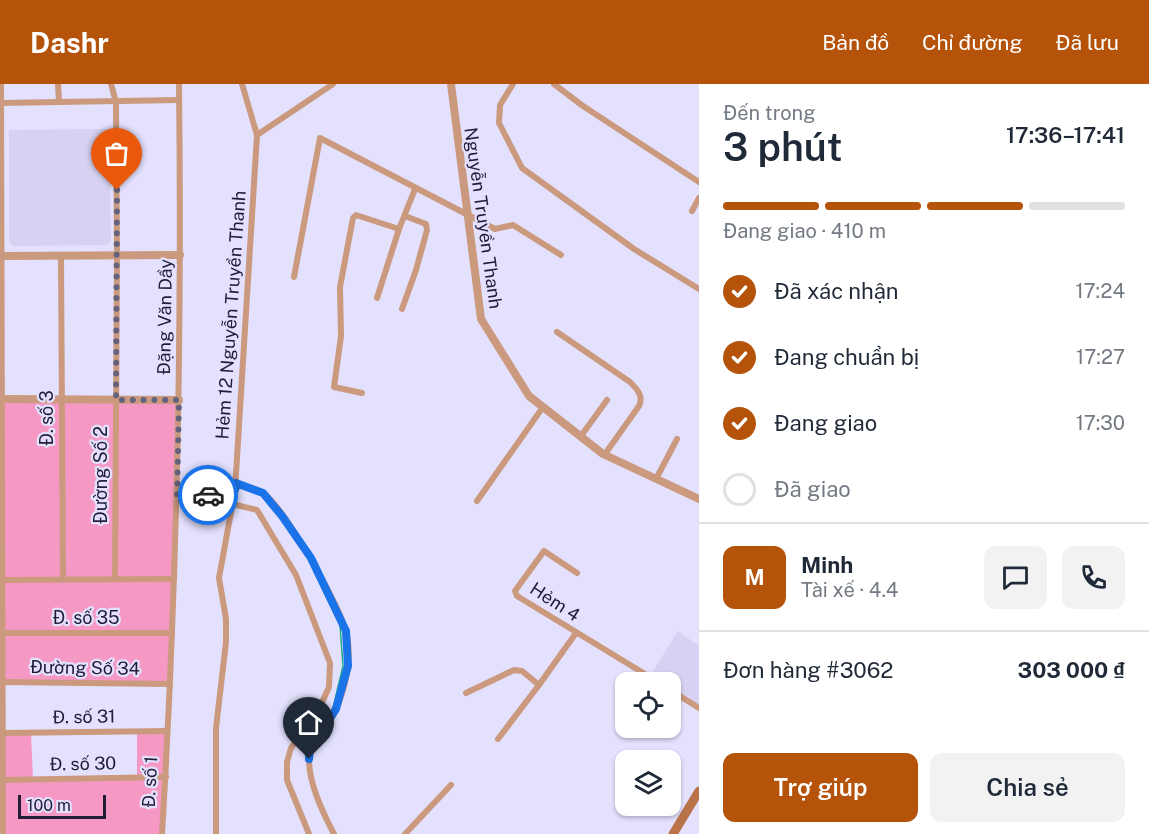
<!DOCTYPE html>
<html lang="vi">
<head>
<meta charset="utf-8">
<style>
	:root { --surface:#fff; --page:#f2f2f3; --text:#1f2937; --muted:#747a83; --line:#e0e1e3; --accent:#b45309 }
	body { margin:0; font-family:"Public Sans",sans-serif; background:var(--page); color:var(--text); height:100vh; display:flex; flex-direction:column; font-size:22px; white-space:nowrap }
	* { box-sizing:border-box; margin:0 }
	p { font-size:20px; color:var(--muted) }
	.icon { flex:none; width:33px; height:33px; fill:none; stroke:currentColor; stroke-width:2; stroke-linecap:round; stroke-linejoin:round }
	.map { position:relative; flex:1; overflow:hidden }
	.side { display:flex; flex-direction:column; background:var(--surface); width:450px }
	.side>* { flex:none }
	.tools { position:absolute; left:615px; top:588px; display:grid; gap:12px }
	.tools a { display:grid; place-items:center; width:66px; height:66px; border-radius:12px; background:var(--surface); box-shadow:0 2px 4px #0004; font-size:30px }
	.scale { position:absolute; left:18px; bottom:15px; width:88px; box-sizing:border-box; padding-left:6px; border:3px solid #211d37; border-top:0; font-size:16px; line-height:21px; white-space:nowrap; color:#211d37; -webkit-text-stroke:4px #e4e1fe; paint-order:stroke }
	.pin { position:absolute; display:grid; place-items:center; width:51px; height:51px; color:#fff; margin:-62px -26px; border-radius:50% 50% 50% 0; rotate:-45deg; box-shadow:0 0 6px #0007 }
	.pin .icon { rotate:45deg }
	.courier { position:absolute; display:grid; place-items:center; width:60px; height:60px; margin:-30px; border:4px solid #1a73e8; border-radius:50%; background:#fff; color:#222; box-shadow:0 2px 8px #0007 }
	.headline em { font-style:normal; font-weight:600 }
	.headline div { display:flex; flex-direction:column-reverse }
	.headline { display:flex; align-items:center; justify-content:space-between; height:102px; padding:0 24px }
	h1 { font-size:39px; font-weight:600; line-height:45px }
	.bar { display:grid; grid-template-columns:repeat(4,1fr); gap:9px 6px; align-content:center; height:72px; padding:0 24px }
	.bar i { height:8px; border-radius:4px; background:var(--line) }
	.bar .selected { background:var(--accent) }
	.bar p { grid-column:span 4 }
	.line { display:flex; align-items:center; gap:15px; padding:0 24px; border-top:2px solid var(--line) }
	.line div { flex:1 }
	.round { display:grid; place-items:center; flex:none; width:63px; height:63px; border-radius:12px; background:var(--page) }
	ol { padding:0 24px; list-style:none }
	li { display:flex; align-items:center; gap:18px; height:66px }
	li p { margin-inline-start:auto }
	li .icon { padding:6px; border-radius:50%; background:var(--accent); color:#fff; stroke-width:4 }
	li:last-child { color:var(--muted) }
	li i { width:33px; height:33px; border:3px solid var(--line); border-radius:50% }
	.button { display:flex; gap:12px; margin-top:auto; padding:12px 24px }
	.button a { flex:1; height:69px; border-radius:12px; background:var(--accent); color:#fff; font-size:24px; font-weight:600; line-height:69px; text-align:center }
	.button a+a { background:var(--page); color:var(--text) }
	header { display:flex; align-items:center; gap:36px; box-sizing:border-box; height:84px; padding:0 30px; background:var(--accent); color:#fff }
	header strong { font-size:28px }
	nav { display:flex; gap:33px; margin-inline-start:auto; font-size:21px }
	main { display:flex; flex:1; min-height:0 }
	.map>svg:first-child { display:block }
</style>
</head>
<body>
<header>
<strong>Dashr</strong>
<nav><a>Bản đồ</a><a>Chỉ đường</a><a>Đã lưu</a></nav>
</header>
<main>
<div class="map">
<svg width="699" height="750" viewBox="0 0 699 750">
	<rect width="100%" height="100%" fill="#e4e1fe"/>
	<g fill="#d6d2f2">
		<polygon points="109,45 111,157 108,161 13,162 9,157 9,46"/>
		<polygon points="678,547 699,562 699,621 671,604 670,598 662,598 650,592"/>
	</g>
	<g fill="#f599c4">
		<polygon points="1,315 179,316 170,600 0,598"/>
		<polygon points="137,647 167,647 162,750 0,750 2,649 31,648 33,695 137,693"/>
	</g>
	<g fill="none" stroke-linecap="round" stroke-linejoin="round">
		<g stroke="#1dac89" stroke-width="1.5">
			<polyline points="314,487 340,541 343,582 333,624"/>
			<polyline points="306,676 305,665 310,658"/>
		</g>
		<g stroke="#ca997e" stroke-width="6">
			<polyline points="1,0 3,750"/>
			<polyline points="58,0 59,18"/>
			<polyline points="111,0 116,18 117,172 115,495"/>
			<polyline points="513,0 500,21 499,39 522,84 634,165 699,205"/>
			<polyline points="554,0 583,22 699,98"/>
			<polyline points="0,19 179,16"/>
			<polyline points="257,51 333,0"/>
			<polyline points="692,127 699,114"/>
			<polyline points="61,172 63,495"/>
			<polyline points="294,193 320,54 495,145 513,141 561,171"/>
			<polyline points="377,214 399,145"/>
			<polyline points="402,225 416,186 427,146 426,140 405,132"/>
			<path d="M557,248L630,298C637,305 644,312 639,322L605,370"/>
			<polyline points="362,309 334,303 341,252 340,203 353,134 356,131 399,145 415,105"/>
			<polyline points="581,352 607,316"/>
			<polyline points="656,395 677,355"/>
			<path d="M236,399C244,402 255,404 262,408C284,422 336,517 345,544C349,555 349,570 348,581C347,595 341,616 334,629C326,642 310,656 309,672C308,698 322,727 334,750"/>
			<polyline points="177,417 235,406 257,51 242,0"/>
			<polyline points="477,417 543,323"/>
			<polyline points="232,420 257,426 296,491 330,579 329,603 320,623 291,664 287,678 287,696 309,750"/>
			<polyline points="577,489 544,467 515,507 517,512 658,598"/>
			<polyline points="0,496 174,495"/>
			<polyline points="1,549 172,549"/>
			<polyline points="0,598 170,600"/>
			<polyline points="670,606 699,624"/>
			<polyline points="466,609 514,586 522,587 539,601 576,549"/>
			<polyline points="2,649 167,647"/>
			<polyline points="498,655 539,601"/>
			<polyline points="1,696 166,693"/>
			<path d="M162,750C177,500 182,250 179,0"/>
			<polyline points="216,750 216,644 226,558 226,535 219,494 235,406"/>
			<polyline points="405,750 451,701"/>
		</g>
		<g stroke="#ca997e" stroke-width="8">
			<polyline points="451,0 481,235 529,312 603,370 699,415"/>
			<polyline points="0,172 180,171"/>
			<polyline points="0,315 179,316"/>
		</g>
		<polyline stroke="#ba7348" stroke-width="9" points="673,750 699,707"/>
	</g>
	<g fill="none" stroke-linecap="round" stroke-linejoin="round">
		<polyline stroke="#65627d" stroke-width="6" stroke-dasharray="0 10.8" points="117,106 116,316 179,316 177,417 208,411"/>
		<polyline stroke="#1a73e8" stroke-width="8" points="208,411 235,406 236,399 263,409 282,432 311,474 346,547 348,582 339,614 336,625 310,665 309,675"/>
	</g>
	<g text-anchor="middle" stroke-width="4.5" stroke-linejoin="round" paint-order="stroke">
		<g font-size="18" fill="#211d37" stroke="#e4e1fe">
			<text transform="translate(483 134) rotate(82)" y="6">Nguyễn Truyền Thanh</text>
			<text transform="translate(231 231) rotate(-86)" y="6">Hẻm 12 Nguyễn Truyền Thanh</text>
			<text transform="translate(165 233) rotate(-89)" y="6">Đặng Văn Dầy</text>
			<text transform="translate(47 334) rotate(-90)" y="6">Đ. số 3</text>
			<text transform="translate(101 391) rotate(-90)" y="6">Đường Số 2</text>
			<text transform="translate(555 518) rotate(33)" y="6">Hẻm 4</text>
			<text x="86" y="540">Đ. số 35</text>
			<text transform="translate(85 584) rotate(1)" y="6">Đường Số 34</text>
			<text transform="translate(84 633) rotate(-1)" y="6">Đ. số 31</text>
			<text transform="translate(83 680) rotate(-1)" y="6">Đ. số 30</text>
			<text transform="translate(150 698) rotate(-87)" y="6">Đ. số 1</text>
		</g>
	</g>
</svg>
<div class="tools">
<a><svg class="icon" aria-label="locate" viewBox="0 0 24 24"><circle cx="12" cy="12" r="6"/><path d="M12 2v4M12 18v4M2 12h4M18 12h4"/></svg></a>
<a><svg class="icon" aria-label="layers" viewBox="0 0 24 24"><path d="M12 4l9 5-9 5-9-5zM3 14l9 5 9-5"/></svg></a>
</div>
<div class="scale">100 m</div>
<div class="pin" style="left:117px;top:106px;background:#ea580c"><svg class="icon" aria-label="bag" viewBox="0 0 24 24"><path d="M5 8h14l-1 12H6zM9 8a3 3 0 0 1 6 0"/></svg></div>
<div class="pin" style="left:309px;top:675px;background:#1f2937"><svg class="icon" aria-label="home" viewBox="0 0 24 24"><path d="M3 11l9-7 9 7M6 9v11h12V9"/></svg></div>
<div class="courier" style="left:208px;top:411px"><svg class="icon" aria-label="car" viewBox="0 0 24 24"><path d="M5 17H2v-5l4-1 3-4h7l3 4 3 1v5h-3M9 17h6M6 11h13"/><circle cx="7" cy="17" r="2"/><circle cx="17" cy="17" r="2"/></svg></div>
</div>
<section class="side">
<div class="headline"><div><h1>3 phút</h1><p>Đến trong</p></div><em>17:36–17:41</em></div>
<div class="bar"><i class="selected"></i><i class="selected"></i><i class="selected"></i><i></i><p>Đang giao · 410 m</p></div>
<ol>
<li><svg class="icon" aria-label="check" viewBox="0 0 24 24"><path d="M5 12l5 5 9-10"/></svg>Đã xác nhận<p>17:24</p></li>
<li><svg class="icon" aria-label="check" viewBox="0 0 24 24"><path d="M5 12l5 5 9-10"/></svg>Đang chuẩn bị<p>17:27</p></li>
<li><svg class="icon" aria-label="check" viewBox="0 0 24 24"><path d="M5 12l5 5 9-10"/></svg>Đang giao<p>17:30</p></li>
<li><i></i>Đã giao</li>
</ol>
<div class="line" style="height:108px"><b class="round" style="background:var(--accent);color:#fff">M</b><div><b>Minh</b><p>Tài xế · 4.4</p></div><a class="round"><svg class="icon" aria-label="chat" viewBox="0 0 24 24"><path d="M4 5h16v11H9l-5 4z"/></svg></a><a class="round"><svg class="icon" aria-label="phone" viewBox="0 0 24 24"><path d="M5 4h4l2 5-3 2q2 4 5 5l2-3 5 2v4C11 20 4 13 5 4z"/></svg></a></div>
<div class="line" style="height:78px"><div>Đơn hàng #3062</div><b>303 000 ₫</b></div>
<div class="button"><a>Trợ giúp</a><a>Chia sẻ</a></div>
</section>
</main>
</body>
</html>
